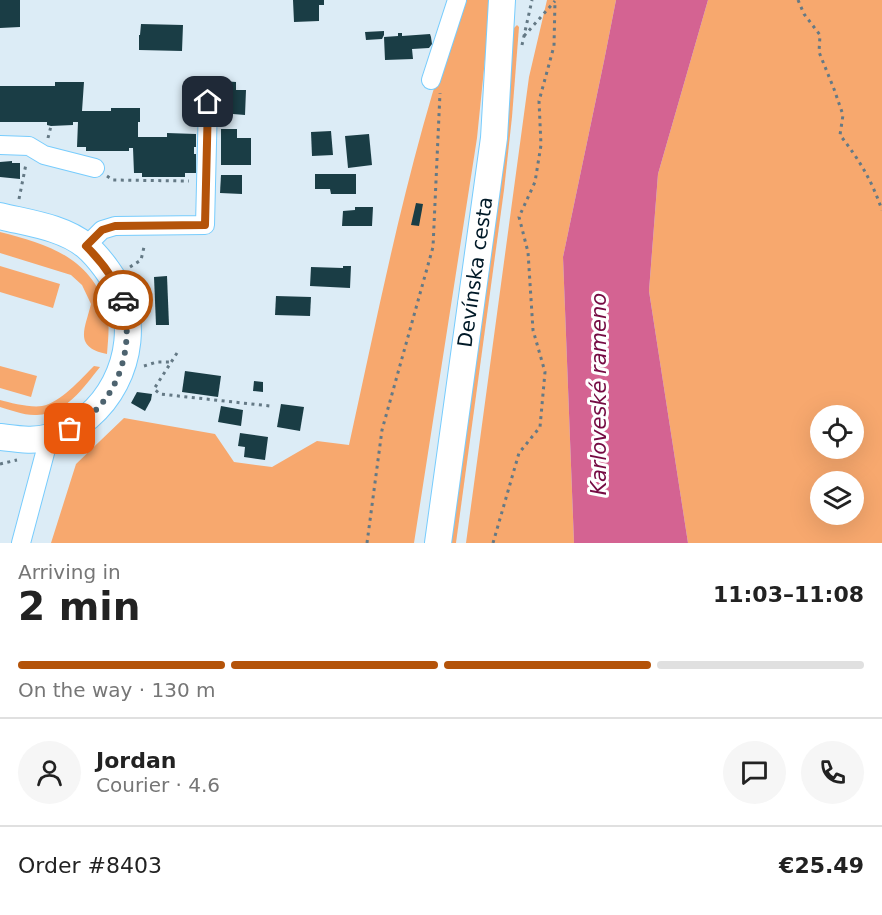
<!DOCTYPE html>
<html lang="en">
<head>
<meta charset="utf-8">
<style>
	:root { --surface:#fff; --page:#f6f6f6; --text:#222; --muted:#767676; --line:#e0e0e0; --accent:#b45309 }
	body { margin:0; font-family:"DejaVu Sans",sans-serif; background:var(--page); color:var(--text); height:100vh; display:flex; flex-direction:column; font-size:22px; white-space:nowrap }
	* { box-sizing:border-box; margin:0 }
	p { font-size:20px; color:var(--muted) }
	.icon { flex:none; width:33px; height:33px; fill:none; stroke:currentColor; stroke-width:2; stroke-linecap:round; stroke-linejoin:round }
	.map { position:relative; height:543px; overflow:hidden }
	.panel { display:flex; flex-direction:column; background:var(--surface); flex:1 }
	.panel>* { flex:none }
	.tools { position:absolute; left:810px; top:405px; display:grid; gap:12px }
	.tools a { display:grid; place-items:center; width:54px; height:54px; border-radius:50%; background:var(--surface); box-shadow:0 6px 24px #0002; font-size:30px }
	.pin { position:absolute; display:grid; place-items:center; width:51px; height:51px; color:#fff; margin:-26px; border-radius:12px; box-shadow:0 3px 9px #0006 }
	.courier { position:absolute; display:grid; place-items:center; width:60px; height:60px; margin:-30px; border:4px solid #b45309; border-radius:50%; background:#fff; color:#222; box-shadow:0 2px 8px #0007 }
	.summary em { font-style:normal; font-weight:600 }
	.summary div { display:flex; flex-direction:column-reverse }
	.summary { display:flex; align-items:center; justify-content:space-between; height:102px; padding:0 18px }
	h1 { font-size:39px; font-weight:600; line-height:45px }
	.bar { display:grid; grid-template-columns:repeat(4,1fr); gap:9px 6px; align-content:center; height:72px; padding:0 18px }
	.bar i { height:8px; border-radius:4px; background:var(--line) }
	.bar .active { background:var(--accent) }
	.bar p { grid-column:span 4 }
	.line { display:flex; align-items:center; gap:15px; padding:0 18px; border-top:2px solid var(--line) }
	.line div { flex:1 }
	.round { display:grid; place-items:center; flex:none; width:63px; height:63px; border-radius:32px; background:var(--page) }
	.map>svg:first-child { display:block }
</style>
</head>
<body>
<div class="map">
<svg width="882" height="543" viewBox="0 0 882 543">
	<rect width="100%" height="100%" fill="#dcecf6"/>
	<g fill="#f7a86e" fill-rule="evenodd">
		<path d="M463,0H491L477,138L414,543H51L76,464L124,418L215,434L234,462L272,467L317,441L349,445C382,295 411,144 463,0Z"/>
		<polygon points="547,0 616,0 604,61 563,257 574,543 466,543 529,77"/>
		<path d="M708,0H882V543H688L649,291L658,174ZM820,416H854V448H820ZM820,482H854V514H820Z"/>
		<polygon points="517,25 519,27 512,117 504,190 456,543 449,543 512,30"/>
		<path d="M0,232C48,244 93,258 107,312C110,325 108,340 107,354C73,347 85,329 91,304L82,285L71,275L0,253Z"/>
		<polygon points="0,266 60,284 53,308 0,292"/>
		<polygon points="0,366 37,376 31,397 0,388"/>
		<path d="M94,366L100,367C83,388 66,414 37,415C25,416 11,410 0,407V400C11,403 31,408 42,406C60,403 81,379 94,366Z"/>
	</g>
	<polygon fill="#d46392" points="616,0 708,0 658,174 649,291 688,543 574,543 563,257 604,61"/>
	<g fill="#1a3d45">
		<polygon points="0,0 20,0 20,27 0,28"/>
		<polygon points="293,0 324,0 324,5 319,5 319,21 294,22"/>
		<polygon points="141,24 183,25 182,51 139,50 139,35 140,35"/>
		<polygon points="384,31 384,35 382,39 366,40 365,32"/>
		<polygon points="398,33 402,33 402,36 430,34 431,37 432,44 429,48 412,49 413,59 385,60 384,37 398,36"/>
		<polygon points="221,81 236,82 236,90 246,90 245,115 221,113"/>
		<polygon points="55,82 84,82 82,111 111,111 111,108 140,108 140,122 138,122 138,137 167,137 167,133 196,134 196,147 194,147 194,154 196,154 196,173 185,173 185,177 142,177 142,173 134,173 133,148 129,148 129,151 86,151 86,147 77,147 78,122 73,122 73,125 51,126 47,125 47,122 0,122 0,86 55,86"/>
		<polygon points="221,129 237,129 237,138 251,138 251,165 221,165"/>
		<polygon points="331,131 333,155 312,156 311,132"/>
		<polygon points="369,134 372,165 348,168 345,136"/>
		<polygon points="12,161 12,163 20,163 20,179 0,177 0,162"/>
		<polygon points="315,174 356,174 356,194 331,194 330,189 315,189"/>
		<polygon points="221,175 242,175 242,194 220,193"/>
		<polygon points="416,203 423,204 419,226 411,225"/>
		<polygon points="355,207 373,207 372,226 342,226 343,211 355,210"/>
		<polygon points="343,266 351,266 350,288 310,286 311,267 343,268"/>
		<polygon points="167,276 169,325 156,325 154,277"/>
		<polygon points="276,296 311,297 310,316 275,315"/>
		<polygon points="185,371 221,376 218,397 182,392"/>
		<polygon points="254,381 263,382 263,392 253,391"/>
		<polygon points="137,392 152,394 151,400 145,411 131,403"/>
		<polygon points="281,404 304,407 300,431 277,427"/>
		<polygon points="221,406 243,410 241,426 218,422"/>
		<polygon points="240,433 268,437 265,460 244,457 245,447 238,446"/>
	</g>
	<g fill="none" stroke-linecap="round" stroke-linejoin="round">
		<defs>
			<g id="street">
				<polyline points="431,80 457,0"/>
				<polyline points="0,145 29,146 44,155 95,168"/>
				<polyline points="86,246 102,230 115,226 205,225 208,102"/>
				<polyline points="21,543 49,438"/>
			</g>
			<g id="secondary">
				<path d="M0,216C28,223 63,227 86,246C93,252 99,259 105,267C112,277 119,286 123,298C141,355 108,421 50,437C34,442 17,439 0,437"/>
				<polyline points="438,543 494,138 502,0"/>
			</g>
		</defs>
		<use href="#street" stroke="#77ccfd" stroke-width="20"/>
		<use href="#secondary" stroke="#77ccfd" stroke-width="28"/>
		<g stroke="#647985" stroke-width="3" stroke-dasharray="3 4.5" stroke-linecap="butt">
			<path d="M798,0L804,14L820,35L819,52L834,89L843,115L840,135C860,161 871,179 882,210"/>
			<polyline points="524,36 555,1"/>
			<polyline points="522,45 532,0"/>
			<polyline points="48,138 51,126"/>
			<polyline points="107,176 113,180 189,181"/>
			<polyline points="19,199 26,164"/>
			<polyline points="130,267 141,260 144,247"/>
			<polyline points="177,353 154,389 160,394 270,406"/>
			<polyline points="144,366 157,362 171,362"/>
			<polyline points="0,464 17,460"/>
			<polyline points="367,543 382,430 433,247 440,93"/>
			<polyline points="493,543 519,453 540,427 545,372 533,330 528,252 519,217 535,182 541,145 539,101 554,46 555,1"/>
		</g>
		<use href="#street" stroke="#fff" stroke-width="18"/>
		<use href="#secondary" stroke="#fff" stroke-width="26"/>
	</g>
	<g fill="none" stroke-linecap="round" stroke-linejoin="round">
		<path stroke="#4d636f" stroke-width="6" stroke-dasharray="0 10.8" d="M70,429C118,404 135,350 123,300"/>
		<path stroke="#b45309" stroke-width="8" d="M123,300C115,279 102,262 86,246L102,230L115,226L205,225L208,102"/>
	</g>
	<g text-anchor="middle" stroke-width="6" stroke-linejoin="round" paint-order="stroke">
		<g font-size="20" fill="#001927" stroke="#fff">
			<text transform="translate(475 272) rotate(-82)" y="7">Devínska cesta</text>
		</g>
		<g font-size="21" font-style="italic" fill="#750b43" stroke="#fff">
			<text transform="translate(599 394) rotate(-90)" y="7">Karloveské rameno</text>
		</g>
	</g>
</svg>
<div class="tools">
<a><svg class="icon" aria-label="locate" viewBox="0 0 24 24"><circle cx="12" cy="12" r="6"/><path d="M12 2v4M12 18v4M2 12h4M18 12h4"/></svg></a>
<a><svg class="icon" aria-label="layers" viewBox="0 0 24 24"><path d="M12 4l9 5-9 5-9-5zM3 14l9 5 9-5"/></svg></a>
</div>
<div class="pin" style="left:70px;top:429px;background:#ea580c"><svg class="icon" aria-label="bag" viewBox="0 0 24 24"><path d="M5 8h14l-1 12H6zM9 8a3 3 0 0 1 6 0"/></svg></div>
<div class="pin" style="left:208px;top:102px;background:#1f2937"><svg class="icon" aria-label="home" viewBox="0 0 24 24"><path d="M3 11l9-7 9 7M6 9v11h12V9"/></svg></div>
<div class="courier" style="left:123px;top:300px"><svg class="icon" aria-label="car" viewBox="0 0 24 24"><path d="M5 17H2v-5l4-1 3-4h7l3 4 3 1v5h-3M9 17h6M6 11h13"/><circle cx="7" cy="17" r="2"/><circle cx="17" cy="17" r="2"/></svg></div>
</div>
<section class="panel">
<div class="summary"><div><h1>2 min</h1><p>Arriving in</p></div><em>11:03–11:08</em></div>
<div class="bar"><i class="active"></i><i class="active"></i><i class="active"></i><i></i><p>On the way · 130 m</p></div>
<div class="line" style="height:108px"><a class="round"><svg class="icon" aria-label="person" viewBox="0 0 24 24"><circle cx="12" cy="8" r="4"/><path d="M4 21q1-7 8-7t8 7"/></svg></a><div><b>Jordan</b><p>Courier · 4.6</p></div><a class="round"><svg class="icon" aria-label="chat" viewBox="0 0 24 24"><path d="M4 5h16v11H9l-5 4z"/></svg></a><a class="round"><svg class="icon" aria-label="phone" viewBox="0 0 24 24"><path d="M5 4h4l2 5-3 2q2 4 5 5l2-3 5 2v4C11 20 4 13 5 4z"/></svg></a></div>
<div class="line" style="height:78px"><div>Order #8403</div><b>€25.49</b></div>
</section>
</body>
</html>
